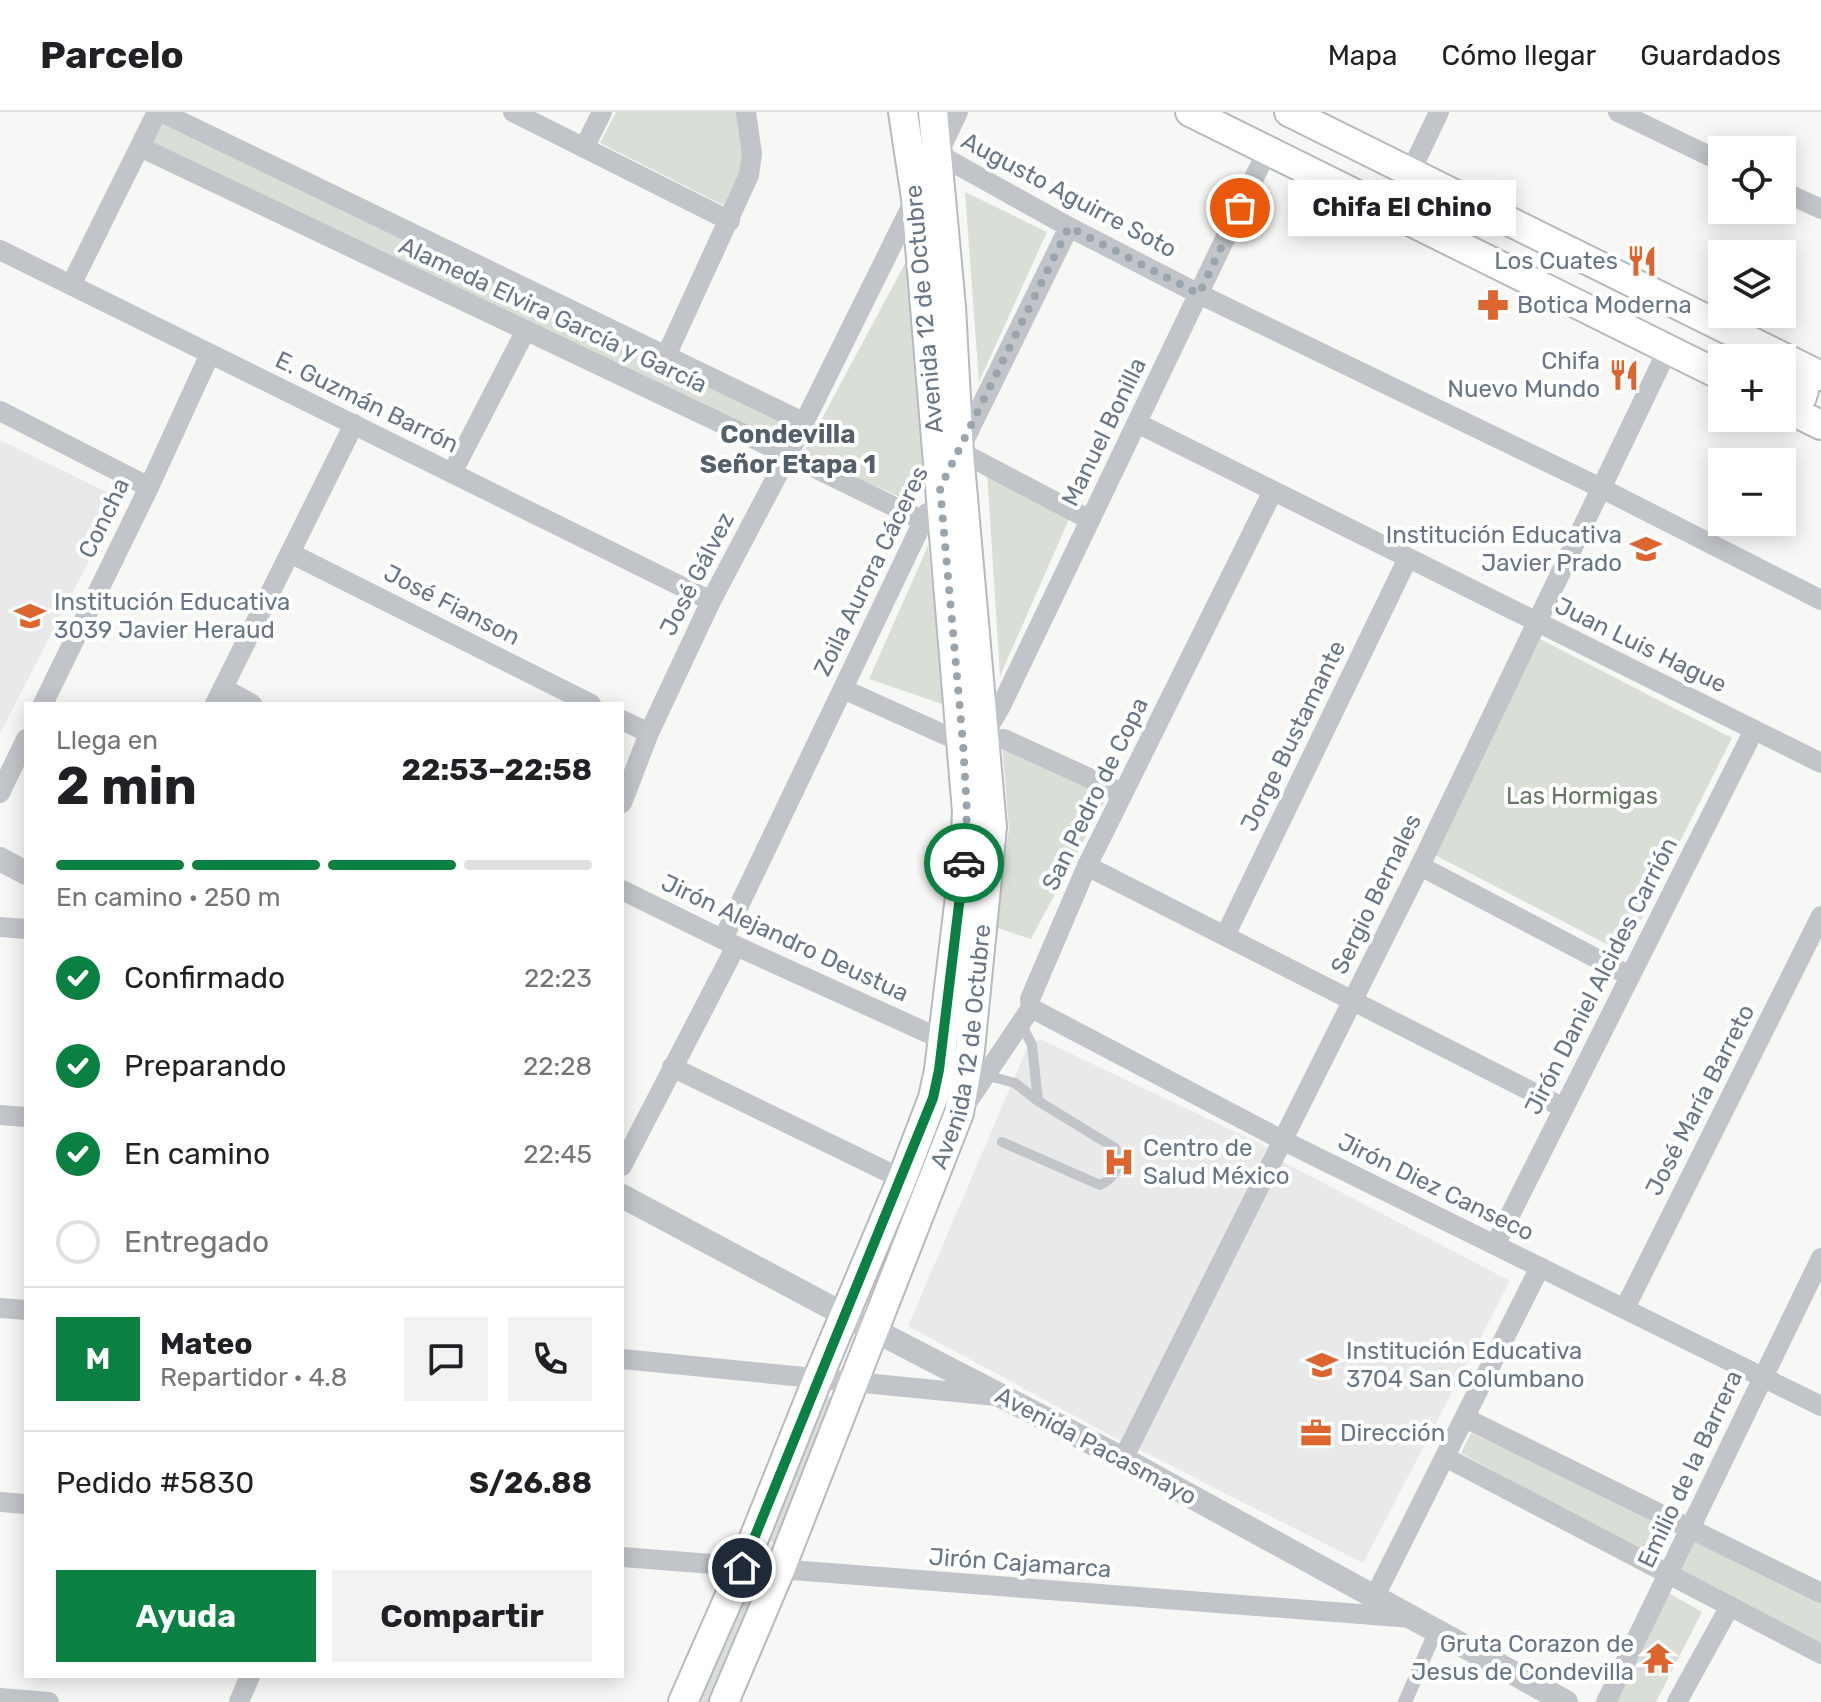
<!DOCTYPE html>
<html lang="es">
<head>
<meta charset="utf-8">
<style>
	:root { --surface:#fff; --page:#f2f2f2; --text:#202124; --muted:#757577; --line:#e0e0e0; --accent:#0b8043 }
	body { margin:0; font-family:Rubik,sans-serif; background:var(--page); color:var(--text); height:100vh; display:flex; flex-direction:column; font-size:30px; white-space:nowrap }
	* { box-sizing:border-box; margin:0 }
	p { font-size:26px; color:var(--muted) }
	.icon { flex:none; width:44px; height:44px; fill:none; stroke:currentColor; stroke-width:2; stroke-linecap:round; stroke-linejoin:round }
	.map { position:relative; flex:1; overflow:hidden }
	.drawer { position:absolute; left:24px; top:590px; width:600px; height:976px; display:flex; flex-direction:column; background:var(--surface); border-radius:0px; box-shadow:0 4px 20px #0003 }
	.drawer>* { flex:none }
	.controls { position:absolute; left:1708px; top:24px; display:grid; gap:16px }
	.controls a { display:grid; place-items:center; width:88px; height:88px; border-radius:0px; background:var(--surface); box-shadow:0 4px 20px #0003; font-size:40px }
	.pin { position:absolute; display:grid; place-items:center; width:68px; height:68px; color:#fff; margin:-34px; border:4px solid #fff; border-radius:50%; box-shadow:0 2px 8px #0007 }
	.courier { position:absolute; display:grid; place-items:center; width:80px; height:80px; margin:-40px; border:6px solid #0b8043; border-radius:50%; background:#fff; color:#222; box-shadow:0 2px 10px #0007 }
	.bubble { position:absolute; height:56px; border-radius:0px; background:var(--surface); box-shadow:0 4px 20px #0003; font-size:26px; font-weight:700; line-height:56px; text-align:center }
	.summary em { font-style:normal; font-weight:700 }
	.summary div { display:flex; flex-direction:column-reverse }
	.summary { display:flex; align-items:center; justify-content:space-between; height:136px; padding:0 32px }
	h1 { font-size:52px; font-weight:700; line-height:60px }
	.bar { display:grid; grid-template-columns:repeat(4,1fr); gap:12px 8px; align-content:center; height:96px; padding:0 32px }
	.bar i { height:10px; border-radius:6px; background:var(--line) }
	.bar .selected { background:var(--accent) }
	.bar p { grid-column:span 4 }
	.line { display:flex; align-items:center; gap:20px; padding:0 32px; border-top:2px solid var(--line) }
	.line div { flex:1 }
	.round { display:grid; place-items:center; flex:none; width:84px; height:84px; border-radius:0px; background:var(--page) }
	ol { padding:0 32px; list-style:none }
	li { display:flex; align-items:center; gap:24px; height:88px }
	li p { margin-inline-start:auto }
	li .icon { padding:8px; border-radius:50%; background:var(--accent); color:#fff; stroke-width:4 }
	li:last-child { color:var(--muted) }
	li i { width:44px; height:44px; border:4px solid var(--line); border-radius:50% }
	.button { display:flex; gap:16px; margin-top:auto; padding:16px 32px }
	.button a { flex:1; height:92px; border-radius:0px; background:var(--accent); color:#fff; font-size:32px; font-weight:700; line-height:92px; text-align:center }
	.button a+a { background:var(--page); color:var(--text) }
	header { display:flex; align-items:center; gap:48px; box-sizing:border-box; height:112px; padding:0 40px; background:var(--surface); border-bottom:2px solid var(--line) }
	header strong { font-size:38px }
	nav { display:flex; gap:44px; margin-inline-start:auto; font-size:28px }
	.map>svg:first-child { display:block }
</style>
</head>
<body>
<header>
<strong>Parcelo</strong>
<nav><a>Mapa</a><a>Cómo llegar</a><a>Guardados</a></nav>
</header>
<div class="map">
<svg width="1821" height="1590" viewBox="0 0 1821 1590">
	<rect width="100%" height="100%" fill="#f7f8f5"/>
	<g fill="#e8e9e8">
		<polygon points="0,328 121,387 0,621"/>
		<polygon points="1040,927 1267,1035 1123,1330 908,1214 1028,934"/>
		<polygon points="1278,1047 1510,1169 1363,1451 1136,1336"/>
	</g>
	<g fill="#d9ded6">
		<polygon points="616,0 740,0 745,54 731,92 723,93 600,31"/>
		<polygon points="161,9 783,308 777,327 148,31"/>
		<polygon points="965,80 1047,120 979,270"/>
		<polygon points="909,144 929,370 911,390 803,342"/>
		<polygon points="987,359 1070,405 1000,564"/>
		<polygon points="928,434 945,593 869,567"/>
		<polygon points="1540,527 1732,626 1624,841 1433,742"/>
		<polygon points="1002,631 1109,681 1031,827 992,814 1009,718"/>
		<polygon points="821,1284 835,1286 777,1431 764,1427"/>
		<polygon points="1471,1321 1669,1412 1653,1447 1461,1341"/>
		<polygon points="1693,1424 1821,1487 1821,1533 1678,1459"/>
		<polygon points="749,1471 755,1473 757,1479 712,1590 691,1590"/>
		<polygon points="1667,1480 1702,1500 1656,1590 1611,1590"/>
	</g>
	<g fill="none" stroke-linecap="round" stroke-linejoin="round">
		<defs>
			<g id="secondary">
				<polyline points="1190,0 1722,264"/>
				<polyline points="1289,0 1821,264"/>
				<polyline points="1782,291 1789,292 1802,285 1806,270 1798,253"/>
				<polyline points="1782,294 1821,313"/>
				<polyline points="683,1590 742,1456 818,1266 902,1067 933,986 939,958 965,744 967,700 916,86 903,0"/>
				<path id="s1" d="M724,1590L780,1458L959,1001L970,938L992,715L959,341L951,195L933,0"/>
			</g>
		</defs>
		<use href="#secondary" stroke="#b6babf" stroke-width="32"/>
		<g stroke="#c1c4c8" stroke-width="10">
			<polyline points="1021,911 1032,933 1038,989"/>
			<path d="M985,963L1015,971L1038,989L1115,1036L1121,1043C1119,1056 1112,1068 1100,1073L1002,1030"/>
		</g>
		<polyline stroke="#c1c4c8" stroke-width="14" points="1405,1590 1436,1518"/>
		<g stroke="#c1c4c8" stroke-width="20">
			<polyline points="161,0 803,310"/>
			<polyline points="513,0 730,109"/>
			<polyline points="1618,0 1722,50"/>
			<polyline points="140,35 788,343 944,419"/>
			<polyline points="584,36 602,0"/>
			<polyline points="938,42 1069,115 1199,182 1601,376 1821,488"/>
			<polyline points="937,44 958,0"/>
			<polyline points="1410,61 1439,0"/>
			<polyline points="1782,79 1821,97"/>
			<polyline points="0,138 711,489"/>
			<polyline points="71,173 157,0"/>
			<polyline points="666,244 749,63 752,42 746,0"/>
			<polyline points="0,299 149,375"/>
			<polyline points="1137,311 1821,651"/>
			<polyline points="960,337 1069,115"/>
			<polyline points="959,339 1090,408"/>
			<polyline points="452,361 526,218"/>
			<polyline points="290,441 591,592"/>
			<polyline points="223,576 252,592"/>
			<polyline points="843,577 963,631 1004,627 1122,681"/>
			<polyline points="43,592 149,375 210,242"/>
			<polyline points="215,592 354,312"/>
			<polyline points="622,608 649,621"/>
			<polyline points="985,621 1001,594 1267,39"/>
			<polyline points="0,681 26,627"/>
			<polyline points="622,691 649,621 711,489 788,343 915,87"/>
			<polyline points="1087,754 1564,996"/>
			<polyline points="1420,754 1630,864"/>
			<polyline points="622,778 736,834 952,932"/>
			<polyline points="0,815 26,817"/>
			<polyline points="1225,824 1408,446"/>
			<polyline points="723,827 927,401"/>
			<polyline points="1031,896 1282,1028 1821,1294"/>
			<polyline points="672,955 902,1067"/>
			<polyline points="964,995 1031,896 1030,887 1087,754 1273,379"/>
			<polyline points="0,1003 26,1005"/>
			<polyline points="622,1054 736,834"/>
			<polyline points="1495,1133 1754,618"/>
			<polyline points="0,1196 26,1198"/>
			<polyline points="1625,1196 1821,804"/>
			<polyline points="622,1247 996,1284"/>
			<polyline points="1465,1306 1821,1481"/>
			<polyline points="1445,1345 1821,1542"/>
			<polyline points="1123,1347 1420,754 1668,237"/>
			<polyline points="0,1390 26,1392"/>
			<polyline points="622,1445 1412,1506"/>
			<polyline points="1375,1484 1540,1155"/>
			<polyline points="0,1586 49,1590"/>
			<polyline points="239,1590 250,1564"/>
			<polyline points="1606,1590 1821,1146"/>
			<polyline points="1677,1590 1730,1494"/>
		</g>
		<g stroke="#c1c4c8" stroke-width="24">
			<polyline points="0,747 26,761"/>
			<polyline points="622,1084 845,1203 1123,1347 1566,1590"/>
		</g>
		<use href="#secondary" stroke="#fff" stroke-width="28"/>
	</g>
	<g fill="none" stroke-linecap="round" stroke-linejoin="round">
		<polyline stroke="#9aa4ac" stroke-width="8" stroke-dasharray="0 14.4" points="964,751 967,700 963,631 940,376 1069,115 1199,182 1240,96"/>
		<polyline stroke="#0b8043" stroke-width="10" points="742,1456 933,986 939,958 964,751"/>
	</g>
	<defs>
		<symbol id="restaurant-bare" viewBox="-9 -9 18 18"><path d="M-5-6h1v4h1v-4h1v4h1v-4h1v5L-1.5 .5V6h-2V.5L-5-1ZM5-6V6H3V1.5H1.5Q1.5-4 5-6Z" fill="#dc6530" stroke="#fff" stroke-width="2.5" paint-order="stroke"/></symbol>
		<symbol id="pharmacy-bare" viewBox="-9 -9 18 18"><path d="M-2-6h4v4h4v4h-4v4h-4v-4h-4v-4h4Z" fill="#dc6530" stroke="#fff" stroke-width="2.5" paint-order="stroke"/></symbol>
		<symbol id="school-bare" viewBox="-9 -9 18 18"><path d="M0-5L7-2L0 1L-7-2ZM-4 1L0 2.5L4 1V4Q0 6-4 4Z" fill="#dc6530" stroke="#fff" stroke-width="2.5" paint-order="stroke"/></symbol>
		<symbol id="hospital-bare" viewBox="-9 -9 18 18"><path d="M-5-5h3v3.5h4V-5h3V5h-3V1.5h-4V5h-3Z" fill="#dc6530" stroke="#fff" stroke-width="2.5" paint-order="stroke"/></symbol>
		<symbol id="office-bare" viewBox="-9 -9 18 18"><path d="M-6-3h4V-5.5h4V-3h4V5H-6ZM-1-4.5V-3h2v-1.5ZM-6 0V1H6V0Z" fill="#dc6530" stroke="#fff" stroke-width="2.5" paint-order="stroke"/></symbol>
		<symbol id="temple-bare" viewBox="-9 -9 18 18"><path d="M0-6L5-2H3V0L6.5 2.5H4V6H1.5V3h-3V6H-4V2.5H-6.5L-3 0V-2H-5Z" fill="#dc6530" stroke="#fff" stroke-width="2.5" paint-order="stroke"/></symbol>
	</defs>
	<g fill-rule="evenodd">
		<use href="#restaurant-bare" x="1620" y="127" width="44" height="44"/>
		<use href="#pharmacy-bare" x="1471" y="171" width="44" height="44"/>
		<use href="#restaurant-bare" x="1602" y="241" width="44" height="44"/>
		<use href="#school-bare" x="1624" y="415" width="44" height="44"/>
		<use href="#school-bare" x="8" y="482" width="44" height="44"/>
		<use href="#hospital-bare" x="1097" y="1028" width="44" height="44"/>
		<use href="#school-bare" x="1300" y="1231" width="44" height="44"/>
		<use href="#office-bare" x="1294" y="1299" width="44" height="44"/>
		<use href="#temple-bare" x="1636" y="1524" width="44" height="44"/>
	</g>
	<g text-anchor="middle" stroke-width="8" stroke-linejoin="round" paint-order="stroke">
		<g font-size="24" fill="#687685" stroke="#fff">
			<text transform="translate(1069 83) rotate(28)" y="8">Augusto Aguirre Soto</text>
			<text transform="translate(924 197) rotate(-95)" y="8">Avenida 12 de Octubre</text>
			<text transform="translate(553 203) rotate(25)" y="8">Alameda Elvira García y García</text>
			<text transform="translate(367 290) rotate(26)" y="8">E. Guzmán Barrón</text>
			<text transform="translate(1104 320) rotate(-64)" y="8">Manuel Bonilla</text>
			<text transform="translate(104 406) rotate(-64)" y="8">Concha</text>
			<text transform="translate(871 459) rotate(-64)" y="8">Zoila Aurora Cáceres</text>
			<text transform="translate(697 462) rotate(-63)" y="8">José Gálvez</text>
			<text transform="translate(452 493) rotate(27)" y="8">José Fianson</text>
			<text transform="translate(1641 533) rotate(26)" y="8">Juan Luis Hague</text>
			<text transform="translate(1293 624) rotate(-64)" y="8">Jorge Bustamante</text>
			<text transform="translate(1095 682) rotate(-64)" y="8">San Pedro de Copa</text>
			<text transform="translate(1376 782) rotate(-64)" y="8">Sergio Bernales</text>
			<text transform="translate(785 826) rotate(25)" y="8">Jirón Alejandro Deustua</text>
			<text transform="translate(1601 864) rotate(-63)" y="8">Jirón Daniel Alcides Carrión</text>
			<text dy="8" stroke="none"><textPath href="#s1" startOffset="700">Avenida 12 de Octubre</textPath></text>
			<text transform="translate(1700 988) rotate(-63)" y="8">José María Barreto</text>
			<text transform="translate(1436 1075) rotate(26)" y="8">Jirón Diez Canseco</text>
			<text transform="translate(1096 1334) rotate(28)" y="8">Avenida Pacasmayo</text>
			<text transform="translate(1690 1357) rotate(-65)" y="8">Emilio de la Barrera</text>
			<text transform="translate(1020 1451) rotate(4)" y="8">Jirón Cajamarca</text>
		</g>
		<g font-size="24" fill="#687685" stroke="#fff" text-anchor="start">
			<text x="1618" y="157" text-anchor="end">Los Cuates</text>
			<text x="1517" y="201">Botica Moderna</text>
			<text x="1600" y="257" text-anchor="end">Chifa<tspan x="1600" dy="28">Nuevo Mundo</tspan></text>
			<text x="1622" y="431" text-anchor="end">Institución Educativa<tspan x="1622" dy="28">Javier Prado</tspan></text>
			<text x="54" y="498">Institución Educativa<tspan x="54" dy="28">3039 Javier Heraud</tspan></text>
			<text x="1143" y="1044">Centro de<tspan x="1143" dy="28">Salud México</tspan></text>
			<text x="1346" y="1247">Institución Educativa<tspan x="1346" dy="28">3704 San Columbano</tspan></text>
			<text x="1340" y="1329">Dirección</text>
			<text x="1634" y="1540" text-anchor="end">Gruta Corazon de<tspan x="1634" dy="28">Jesus de Condevilla</tspan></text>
		</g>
		<g font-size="24" fill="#657762" stroke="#fff">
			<text x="1582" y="692">Las Hormigas</text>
		</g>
		<g font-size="26" font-weight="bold" fill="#555f6a" stroke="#fff">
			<text x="788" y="331">Condevilla<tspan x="788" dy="30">Señor Etapa 1</tspan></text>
		</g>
	</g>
</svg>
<div class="controls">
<a><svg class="icon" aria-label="locate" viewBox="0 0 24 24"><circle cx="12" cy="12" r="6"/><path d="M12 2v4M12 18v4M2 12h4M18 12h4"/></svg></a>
<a><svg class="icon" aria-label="layers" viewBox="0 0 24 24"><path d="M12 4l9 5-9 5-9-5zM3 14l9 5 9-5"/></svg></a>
<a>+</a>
<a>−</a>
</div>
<div class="pin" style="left:1240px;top:96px;background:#ea580c"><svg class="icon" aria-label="bag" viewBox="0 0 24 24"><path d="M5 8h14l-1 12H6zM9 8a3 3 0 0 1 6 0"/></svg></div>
<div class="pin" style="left:742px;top:1456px;background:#1f2937"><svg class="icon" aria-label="home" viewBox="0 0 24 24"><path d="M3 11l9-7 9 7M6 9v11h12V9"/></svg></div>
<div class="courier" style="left:964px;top:751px"><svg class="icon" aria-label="car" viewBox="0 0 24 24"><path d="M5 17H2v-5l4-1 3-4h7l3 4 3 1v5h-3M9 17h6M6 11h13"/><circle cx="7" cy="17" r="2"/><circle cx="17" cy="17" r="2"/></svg></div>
<div class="bubble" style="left:1288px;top:68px;width:228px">Chifa El Chino</div>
<section class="drawer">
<div class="summary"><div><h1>2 min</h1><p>Llega en</p></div><em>22:53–22:58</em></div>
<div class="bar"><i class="selected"></i><i class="selected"></i><i class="selected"></i><i></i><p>En camino · 250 m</p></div>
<ol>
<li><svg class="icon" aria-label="check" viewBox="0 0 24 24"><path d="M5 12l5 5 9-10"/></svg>Confirmado<p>22:23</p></li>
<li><svg class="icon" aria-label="check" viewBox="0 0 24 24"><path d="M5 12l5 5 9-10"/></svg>Preparando<p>22:28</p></li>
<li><svg class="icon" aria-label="check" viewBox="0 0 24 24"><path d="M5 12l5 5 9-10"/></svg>En camino<p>22:45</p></li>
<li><i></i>Entregado</li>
</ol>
<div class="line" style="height:144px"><b class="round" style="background:var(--accent);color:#fff">M</b><div><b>Mateo</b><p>Repartidor · 4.8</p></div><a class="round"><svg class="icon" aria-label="chat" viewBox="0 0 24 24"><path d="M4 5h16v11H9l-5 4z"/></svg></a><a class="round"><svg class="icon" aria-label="phone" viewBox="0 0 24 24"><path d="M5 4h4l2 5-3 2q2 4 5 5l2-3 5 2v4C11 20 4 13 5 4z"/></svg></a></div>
<div class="line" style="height:104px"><div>Pedido #5830</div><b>S/26.88</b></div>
<div class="button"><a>Ayuda</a><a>Compartir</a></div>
</section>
</div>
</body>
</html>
